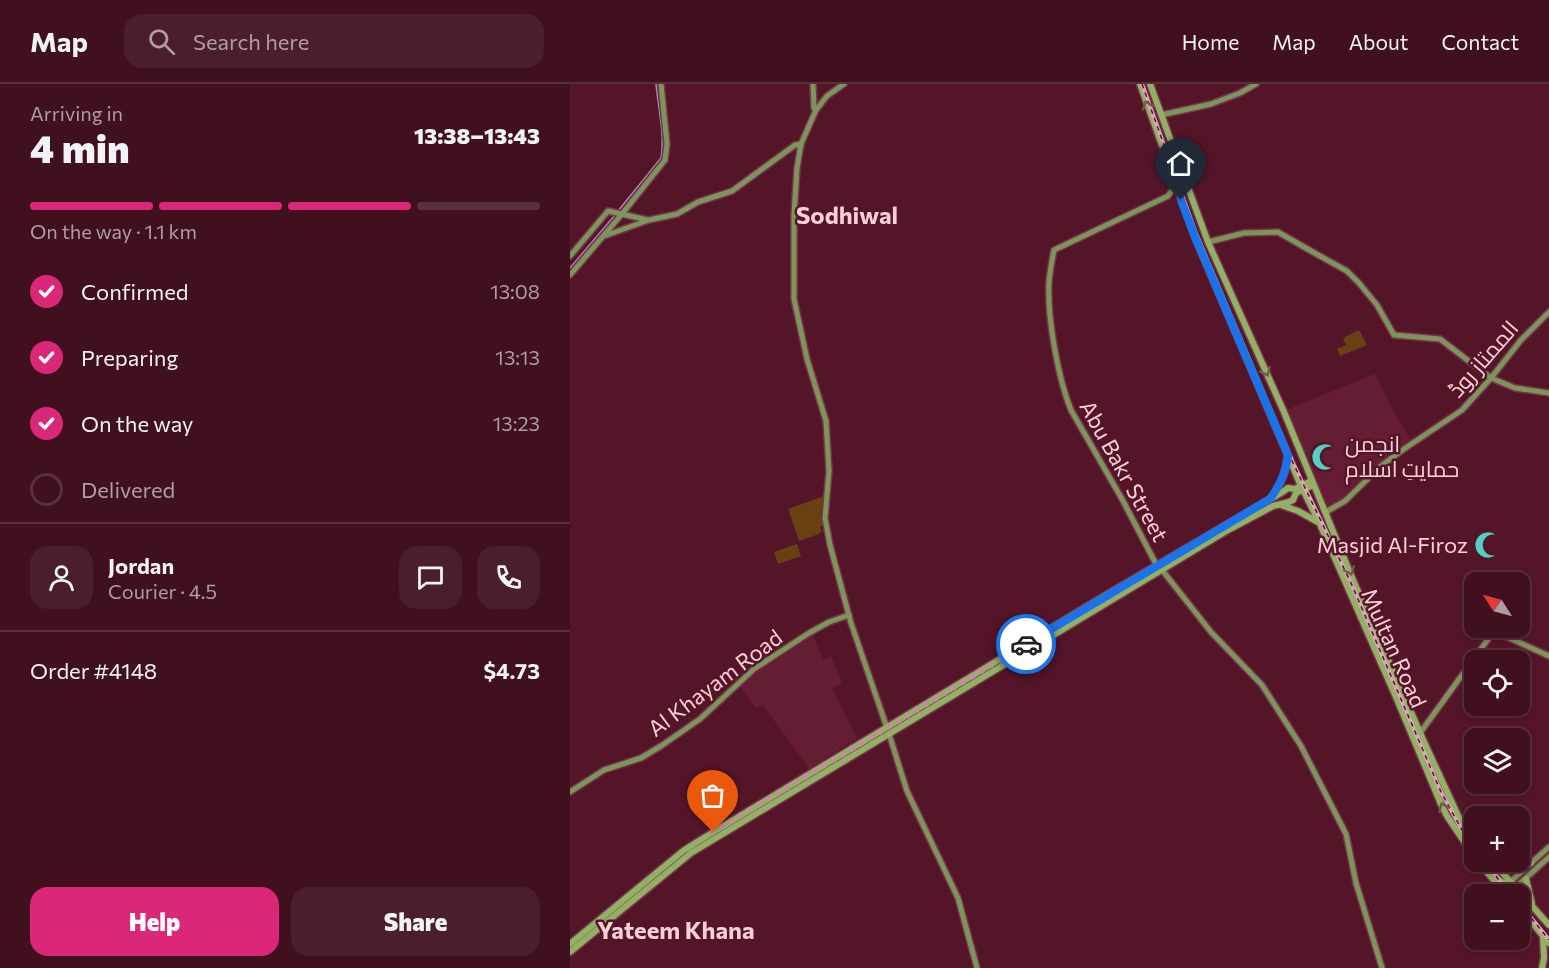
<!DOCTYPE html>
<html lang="en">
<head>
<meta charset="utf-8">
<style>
	:root { --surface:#40101e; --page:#4b1e2b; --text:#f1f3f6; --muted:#ae9da4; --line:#59303c; --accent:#db2777 }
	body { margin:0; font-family:Commissioner,Cairo,sans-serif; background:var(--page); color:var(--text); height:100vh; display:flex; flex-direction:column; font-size:22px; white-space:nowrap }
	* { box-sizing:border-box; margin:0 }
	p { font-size:20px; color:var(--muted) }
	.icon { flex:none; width:33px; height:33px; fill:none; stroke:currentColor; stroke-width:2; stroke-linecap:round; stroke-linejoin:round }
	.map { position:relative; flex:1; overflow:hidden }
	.details { display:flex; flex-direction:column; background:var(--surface); width:570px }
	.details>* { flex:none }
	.needle { width:39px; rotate:306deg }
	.fabs { position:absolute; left:894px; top:488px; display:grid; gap:12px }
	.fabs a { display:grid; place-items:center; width:66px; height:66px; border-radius:12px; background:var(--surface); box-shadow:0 3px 9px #0003,0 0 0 2px var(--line); font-size:30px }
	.pin { position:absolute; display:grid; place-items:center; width:51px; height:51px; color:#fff; margin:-62px -26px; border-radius:50% 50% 50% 0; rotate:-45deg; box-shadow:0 0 6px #0007 }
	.pin .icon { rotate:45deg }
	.courier { position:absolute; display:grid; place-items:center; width:60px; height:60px; margin:-30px; border:4px solid #1a73e8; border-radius:50%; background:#fff; color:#222; box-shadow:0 2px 8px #0007 }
	.overview em { font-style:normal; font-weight:800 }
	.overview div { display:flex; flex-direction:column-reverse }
	.overview { display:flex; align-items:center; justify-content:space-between; height:102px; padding:0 30px }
	h1 { font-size:39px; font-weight:800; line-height:45px }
	.bar { display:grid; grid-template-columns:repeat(4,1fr); gap:9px 6px; align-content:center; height:72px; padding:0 30px }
	.bar i { height:8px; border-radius:4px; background:var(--line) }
	.bar .current { background:var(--accent) }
	.bar p { grid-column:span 4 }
	.line { display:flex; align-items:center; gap:15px; padding:0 30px; border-top:2px solid var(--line) }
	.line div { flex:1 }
	.round { display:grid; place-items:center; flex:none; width:63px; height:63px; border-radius:18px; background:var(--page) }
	ol { padding:0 30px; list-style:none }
	li { display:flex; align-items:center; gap:18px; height:66px }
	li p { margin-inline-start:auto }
	li .icon { padding:6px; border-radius:50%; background:var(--accent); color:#fff; stroke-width:4 }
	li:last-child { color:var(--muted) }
	li i { width:33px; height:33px; border:3px solid var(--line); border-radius:50% }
	.cta { display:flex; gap:12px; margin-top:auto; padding:12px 30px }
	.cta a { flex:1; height:69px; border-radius:18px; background:var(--accent); color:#fff; font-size:24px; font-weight:800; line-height:69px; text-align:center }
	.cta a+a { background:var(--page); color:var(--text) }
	header { display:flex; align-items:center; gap:36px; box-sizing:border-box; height:84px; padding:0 30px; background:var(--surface); border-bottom:2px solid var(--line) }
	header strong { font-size:28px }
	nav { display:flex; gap:33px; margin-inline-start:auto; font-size:21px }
	.search { width:420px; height:54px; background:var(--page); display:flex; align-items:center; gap:15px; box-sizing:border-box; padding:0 21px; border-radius:18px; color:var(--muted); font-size:22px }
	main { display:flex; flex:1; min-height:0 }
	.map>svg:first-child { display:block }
</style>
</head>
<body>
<header>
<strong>Map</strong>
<div class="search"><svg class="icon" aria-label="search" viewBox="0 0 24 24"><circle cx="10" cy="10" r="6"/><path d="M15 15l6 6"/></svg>Search here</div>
<nav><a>Home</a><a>Map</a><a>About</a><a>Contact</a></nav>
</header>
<main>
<section class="details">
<div class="overview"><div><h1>4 min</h1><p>Arriving in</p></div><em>13:38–13:43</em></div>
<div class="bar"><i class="current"></i><i class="current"></i><i class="current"></i><i></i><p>On the way · 1.1 km</p></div>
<ol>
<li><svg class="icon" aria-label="check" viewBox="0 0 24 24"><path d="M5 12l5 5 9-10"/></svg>Confirmed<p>13:08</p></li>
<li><svg class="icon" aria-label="check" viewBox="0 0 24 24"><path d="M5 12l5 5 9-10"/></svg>Preparing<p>13:13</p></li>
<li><svg class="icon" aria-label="check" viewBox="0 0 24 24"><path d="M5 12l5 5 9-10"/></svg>On the way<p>13:23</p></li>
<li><i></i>Delivered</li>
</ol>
<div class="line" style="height:108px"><a class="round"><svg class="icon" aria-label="person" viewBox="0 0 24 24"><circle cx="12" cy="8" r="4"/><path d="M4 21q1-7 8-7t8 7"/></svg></a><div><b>Jordan</b><p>Courier · 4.5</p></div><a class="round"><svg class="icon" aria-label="chat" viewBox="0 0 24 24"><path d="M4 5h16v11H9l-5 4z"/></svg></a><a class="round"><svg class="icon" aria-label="phone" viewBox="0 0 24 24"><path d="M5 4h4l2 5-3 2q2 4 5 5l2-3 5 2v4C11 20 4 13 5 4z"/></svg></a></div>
<div class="line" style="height:78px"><div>Order #4148</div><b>$4.73</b></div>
<div class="cta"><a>Help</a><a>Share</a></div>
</section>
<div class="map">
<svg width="979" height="884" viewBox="0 0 979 884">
	<rect width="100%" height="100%" fill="#551528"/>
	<g fill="#641d33">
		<polygon points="805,290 823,327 843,359 810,383 781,411 756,428 711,328"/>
		<polygon points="242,548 253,575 261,572 272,599 262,605 287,654 239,685 193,621 186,624 168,600 186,583"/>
	</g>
	<g fill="#684113">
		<polygon points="789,246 797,261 770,272 767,265 776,261 773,254"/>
		<polygon points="257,411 255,434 252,435 254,441 250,443 252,448 249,449 249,450 229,457 218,425"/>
		<polygon points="227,460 231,472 208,480 204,468"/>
	</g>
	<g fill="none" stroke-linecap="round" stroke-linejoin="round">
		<g stroke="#ad85be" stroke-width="1.5">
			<path d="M48,127L91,74C95,52 88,23 86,0"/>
			<polyline points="0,184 45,131"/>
		</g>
		<defs>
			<g id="secondary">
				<polyline points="243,0 244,24 246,26"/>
				<polyline points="274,0 257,12 246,26 231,60 227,84 224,131 224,215 237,275 256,337 259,387 255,434 260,461 281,539 317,644"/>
				<polyline points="591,31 641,20 670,9 686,0"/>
				<polyline points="34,152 79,136 107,130 128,118 162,107 225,61 231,60"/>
				<polyline points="638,158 674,149 708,148 741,167 777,187 789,199 807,221 824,251 870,255 921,294 945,304 979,309"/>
				<polyline points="0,172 38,127 78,136"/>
				<polyline points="0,191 52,130 95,76 97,60 91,0"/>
				<polyline points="756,428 775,417 810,383 831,367 892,326 921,294 951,256 979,228"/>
				<path d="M587,482L552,415L501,326C488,294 477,233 479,198C480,187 482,176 484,166L598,112L606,101"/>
				<polyline points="592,486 641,548 692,601 731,662 776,750 786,799 812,884"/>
				<polyline points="850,649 924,547 979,572"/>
				<polyline points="319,650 337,707 388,814 407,884"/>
				<polyline points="0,708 34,686 71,674 91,662 130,635 184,585 239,549 259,538 279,531"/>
				<polyline points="940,798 979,763"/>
				<polyline points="946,803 979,773"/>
			</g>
			<g id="primary">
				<polyline points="570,0 625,153 731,402 749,438 826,613 871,720 877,732 904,772"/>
				<polyline points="580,0 638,158 714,328 783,496 855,660 890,736 904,754"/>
				<path d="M701,415C709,402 716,390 717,375"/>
				<polyline points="711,421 728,427 748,438"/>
				<polyline points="911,777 930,797 942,803"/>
				<polyline points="922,777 979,841"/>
				<path d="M926,777C938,782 948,780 961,779"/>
				<polyline points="909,779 936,810"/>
				<polyline points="956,795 962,820"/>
				<polyline points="950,824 979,859"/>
				<polyline points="0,860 113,767 127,758 536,511 711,409 718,404 725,405 741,397"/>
				<polyline points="0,868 121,769 658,446 703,422 719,418 723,416 726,409 743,401"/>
				<polyline points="972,884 974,874 973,852"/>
			</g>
		</defs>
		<use href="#secondary" stroke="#733748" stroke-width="8"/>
		<use href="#primary" stroke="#733748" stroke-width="9"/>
		<use href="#secondary" stroke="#7d945c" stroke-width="5"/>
		<use href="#primary" stroke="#93b066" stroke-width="6"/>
		<defs>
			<g id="rail">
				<polyline points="572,0 625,147 723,379 781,499 871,708 892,746 904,762"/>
				<polyline points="916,777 928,795 941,810"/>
				<polyline points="950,820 979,856"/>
			</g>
		</defs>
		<use href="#rail" stroke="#d6a8b2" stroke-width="4"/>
		<use href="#rail" stroke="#551528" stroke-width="1.5" stroke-dasharray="4.5" stroke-linecap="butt"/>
	</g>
	<defs><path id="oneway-chevron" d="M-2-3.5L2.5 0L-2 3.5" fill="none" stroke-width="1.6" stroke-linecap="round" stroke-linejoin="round" transform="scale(1.5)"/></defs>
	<g stroke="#715b44">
		<use href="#oneway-chevron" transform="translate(577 21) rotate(-109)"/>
		<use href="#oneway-chevron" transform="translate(696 288) rotate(66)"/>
		<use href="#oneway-chevron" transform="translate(780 487) rotate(68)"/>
		<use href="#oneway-chevron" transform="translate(873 723) rotate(-115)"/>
	</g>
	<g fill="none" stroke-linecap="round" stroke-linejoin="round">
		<polyline stroke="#c08f9a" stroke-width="6" stroke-dasharray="0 10.8" points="143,748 456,560"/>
		<path stroke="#1a73e8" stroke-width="8" d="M456,560L700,415C710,401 716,389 718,371L625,153L611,116"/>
	</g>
	<defs>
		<symbol id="mosque-bare" viewBox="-9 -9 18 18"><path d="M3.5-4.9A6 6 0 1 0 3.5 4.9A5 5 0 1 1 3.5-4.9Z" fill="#57cec2" stroke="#551528" stroke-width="2.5" paint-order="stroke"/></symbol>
	</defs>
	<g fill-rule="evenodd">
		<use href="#mosque-bare" x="736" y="354" width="38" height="38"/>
		<use href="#mosque-bare" x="899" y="442" width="38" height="38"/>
	</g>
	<g text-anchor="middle" stroke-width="5" stroke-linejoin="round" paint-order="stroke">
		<g font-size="22" fill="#f9d0d7" stroke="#551528">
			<text transform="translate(913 275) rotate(-49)" y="8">الممتاز روڈ</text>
			<text transform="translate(554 387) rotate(61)" y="8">Abu Bakr Street</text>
			<text transform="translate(824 564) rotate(66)" y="8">Multan Road</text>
			<text transform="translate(145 599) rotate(-37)" y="8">Al Khayam Road</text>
		</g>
		<g font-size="22" fill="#f9d0d7" stroke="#551528" text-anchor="start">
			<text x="775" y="368">انجمن<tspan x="775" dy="25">حمایتِ اسلام</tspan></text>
			<text x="898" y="469" text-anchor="end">Masjid Al-Firoz</text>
		</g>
		<g font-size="24" font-weight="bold" fill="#f9d0d7" stroke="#551528">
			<text x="277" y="140">Sodhiwal</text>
			<text x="106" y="855">Yateem Khana</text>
		</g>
	</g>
</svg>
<div class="fabs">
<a><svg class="needle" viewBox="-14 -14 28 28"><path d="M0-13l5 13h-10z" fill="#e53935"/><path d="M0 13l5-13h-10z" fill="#ae9da4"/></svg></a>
<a><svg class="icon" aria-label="locate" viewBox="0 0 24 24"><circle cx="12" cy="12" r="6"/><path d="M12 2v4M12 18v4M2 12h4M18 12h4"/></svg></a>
<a><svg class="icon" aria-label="layers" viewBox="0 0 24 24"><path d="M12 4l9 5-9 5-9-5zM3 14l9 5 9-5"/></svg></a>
<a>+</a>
<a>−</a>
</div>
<div class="pin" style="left:143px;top:748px;background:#ea580c"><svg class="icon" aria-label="bag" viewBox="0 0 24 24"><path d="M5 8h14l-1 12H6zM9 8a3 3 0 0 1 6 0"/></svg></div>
<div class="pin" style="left:611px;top:116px;background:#1f2937"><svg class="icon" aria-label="home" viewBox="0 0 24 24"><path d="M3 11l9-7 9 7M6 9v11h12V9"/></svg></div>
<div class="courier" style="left:456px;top:560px"><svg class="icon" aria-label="car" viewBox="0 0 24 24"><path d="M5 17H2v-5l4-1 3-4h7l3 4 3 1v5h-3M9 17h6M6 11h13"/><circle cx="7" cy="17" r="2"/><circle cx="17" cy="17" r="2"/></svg></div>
</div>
</main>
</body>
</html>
